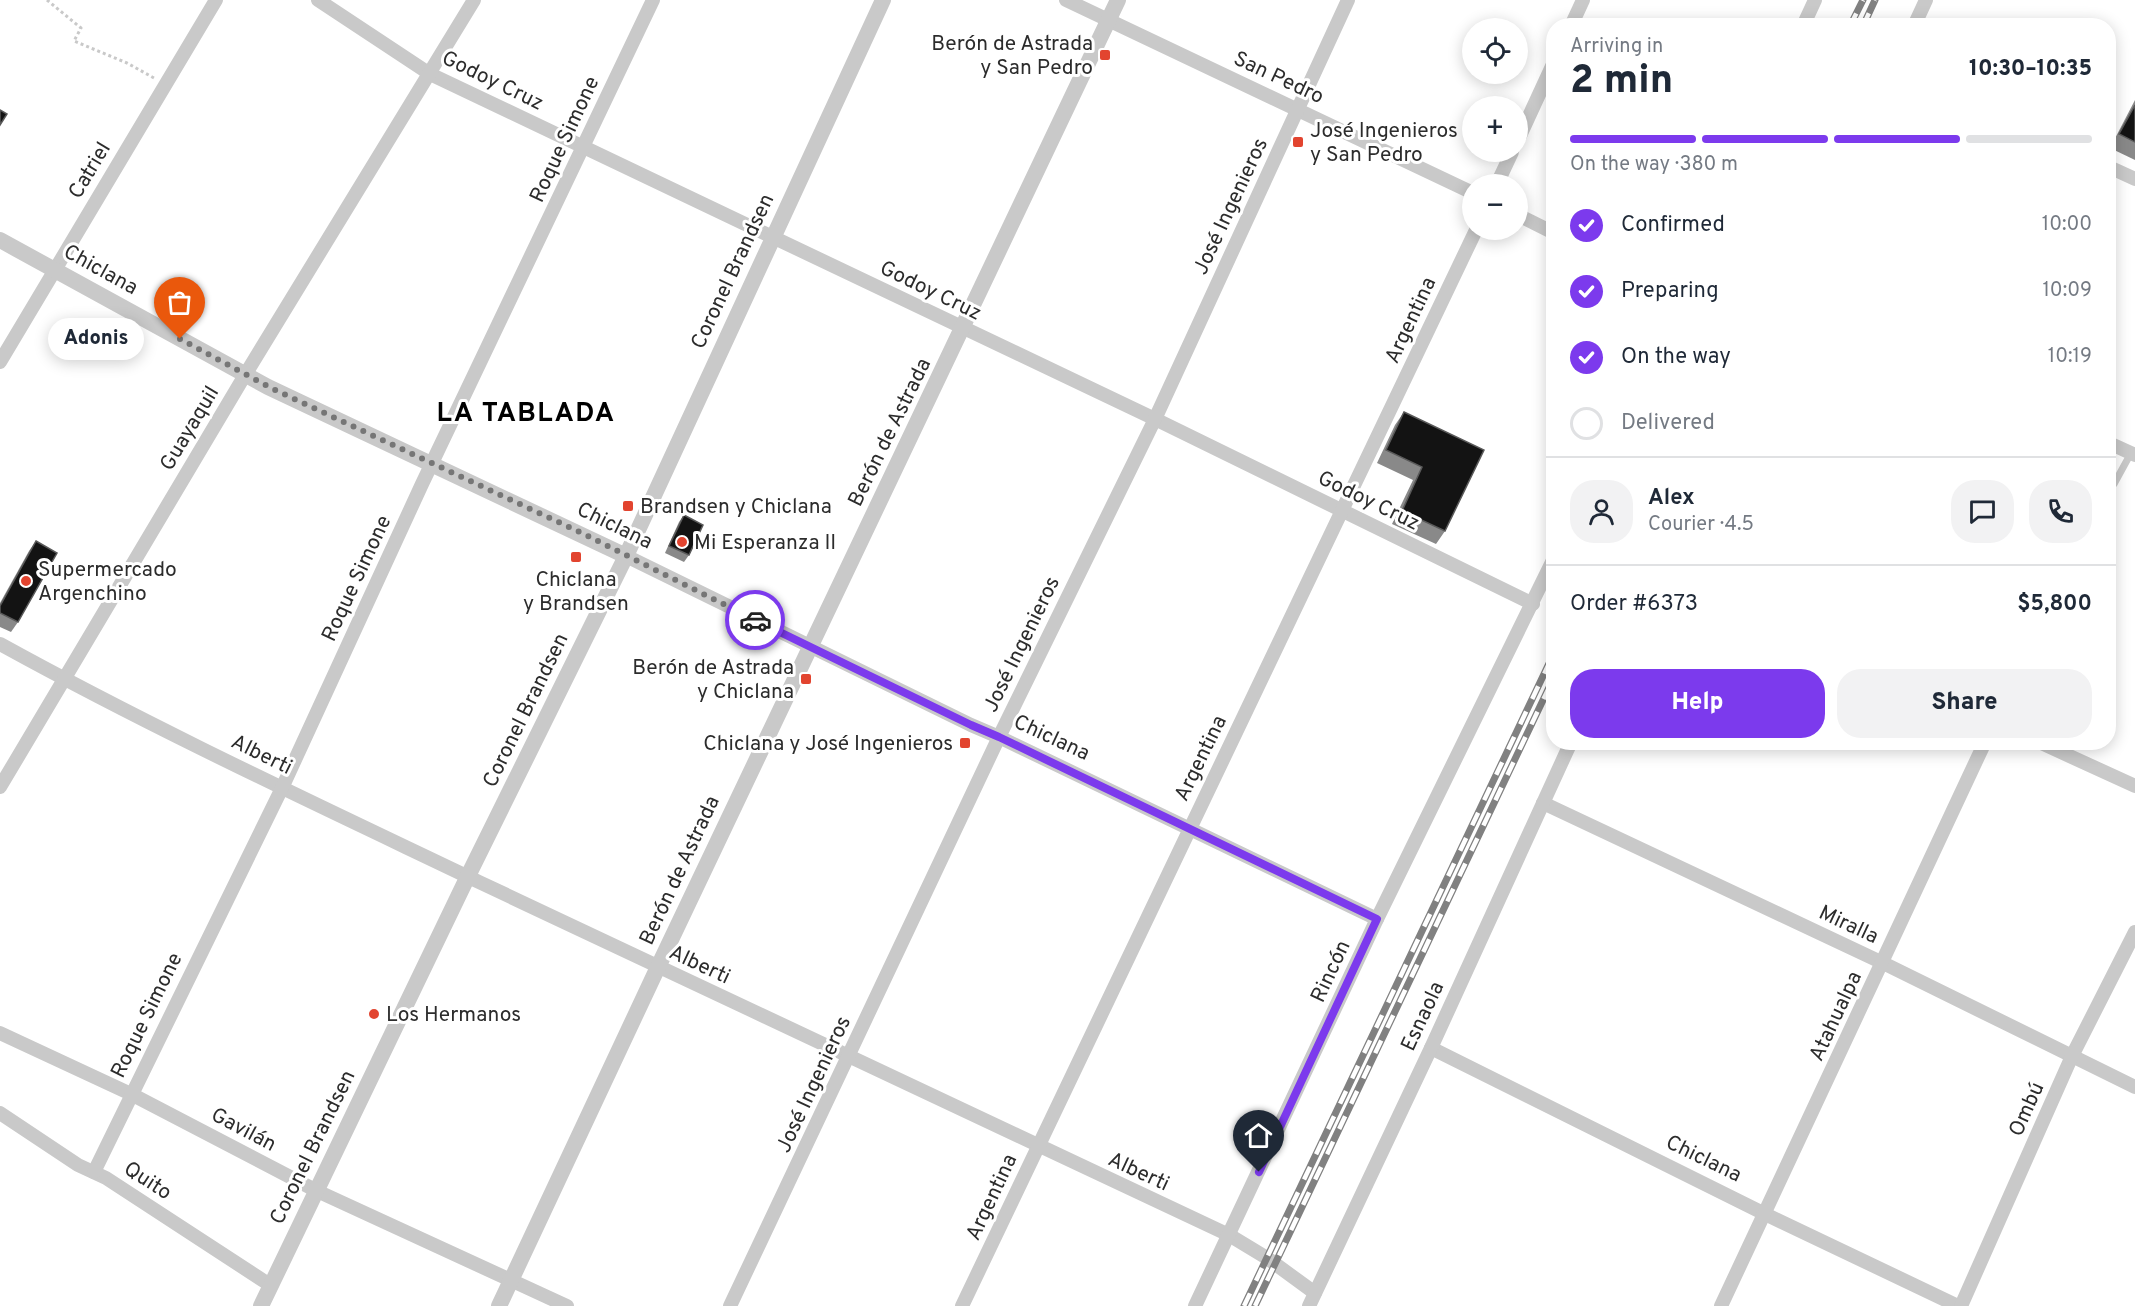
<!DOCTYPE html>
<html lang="en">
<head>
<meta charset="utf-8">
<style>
	:root { --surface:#fff; --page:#f2f2f3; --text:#1f2937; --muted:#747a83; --line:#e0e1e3; --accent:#7c3aed }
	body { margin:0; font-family:Overpass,sans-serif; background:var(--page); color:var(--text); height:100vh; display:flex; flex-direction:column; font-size:22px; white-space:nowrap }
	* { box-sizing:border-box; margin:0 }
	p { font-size:20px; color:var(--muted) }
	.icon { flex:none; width:33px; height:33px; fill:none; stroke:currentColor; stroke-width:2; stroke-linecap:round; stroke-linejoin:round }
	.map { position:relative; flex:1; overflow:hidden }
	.sheet { position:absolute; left:1546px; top:18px; width:570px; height:732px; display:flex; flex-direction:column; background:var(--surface); border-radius:24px; box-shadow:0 3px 15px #0003 }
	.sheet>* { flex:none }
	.buttons { position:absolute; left:1462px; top:18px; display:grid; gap:12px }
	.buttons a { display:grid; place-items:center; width:66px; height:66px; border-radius:50%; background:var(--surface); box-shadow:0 3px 15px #0003; font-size:30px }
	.pin { position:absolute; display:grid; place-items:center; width:51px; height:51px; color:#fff; margin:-62px -26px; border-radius:50% 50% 50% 0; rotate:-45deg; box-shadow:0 0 6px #0007 }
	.pin .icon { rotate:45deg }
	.courier { position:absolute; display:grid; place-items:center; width:60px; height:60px; margin:-30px; border:4px solid #7c3aed; border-radius:50%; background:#fff; color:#222; box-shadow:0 2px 8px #0007 }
	.bubble { position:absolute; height:42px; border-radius:21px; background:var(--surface); box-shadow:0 3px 15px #0003; font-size:20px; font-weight:800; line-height:42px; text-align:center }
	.summary em { font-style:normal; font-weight:800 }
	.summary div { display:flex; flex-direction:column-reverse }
	.summary { display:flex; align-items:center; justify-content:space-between; height:102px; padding:0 24px }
	h1 { font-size:39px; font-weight:800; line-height:45px }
	.bar { display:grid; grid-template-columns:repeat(4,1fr); gap:9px 6px; align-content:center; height:72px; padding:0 24px }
	.bar i { height:8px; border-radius:4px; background:var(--line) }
	.bar .active { background:var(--accent) }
	.bar p { grid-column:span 4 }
	.line { display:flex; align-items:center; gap:15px; padding:0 24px; border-top:2px solid var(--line) }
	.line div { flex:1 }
	.round { display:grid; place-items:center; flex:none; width:63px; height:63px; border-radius:24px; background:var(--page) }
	ol { padding:0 24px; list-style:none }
	li { display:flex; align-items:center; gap:18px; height:66px }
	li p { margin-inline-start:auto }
	li .icon { padding:6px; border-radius:50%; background:var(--accent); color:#fff; stroke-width:4 }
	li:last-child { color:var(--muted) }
	li i { width:33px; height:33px; border:3px solid var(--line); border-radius:50% }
	.action { display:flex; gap:12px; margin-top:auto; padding:12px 24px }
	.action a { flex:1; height:69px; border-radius:24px; background:var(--accent); color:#fff; font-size:24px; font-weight:800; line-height:69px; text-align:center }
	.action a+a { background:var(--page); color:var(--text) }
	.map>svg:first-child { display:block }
</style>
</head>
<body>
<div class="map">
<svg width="2135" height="1306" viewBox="0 0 2135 1306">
	<rect width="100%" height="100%" fill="#fff"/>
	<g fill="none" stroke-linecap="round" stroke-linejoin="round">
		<polyline stroke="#c9c9c9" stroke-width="3" stroke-dasharray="3 3" stroke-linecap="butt" points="47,0 81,28 74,41 127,63 154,78"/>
		<polyline stroke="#c9c9c9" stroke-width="7" points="2109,487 2114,484 2131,453"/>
		<g stroke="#c9c9c9" stroke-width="14">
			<polyline points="318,0 430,74 1155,419 1533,604"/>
			<polyline points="1066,0 1473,193"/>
			<polyline points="1571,26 1583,0"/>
			<polyline points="1803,26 1815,0"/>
			<polyline points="1914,26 1926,0"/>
			<polyline points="1518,140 1554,62"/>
			<polyline points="2109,167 2135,179"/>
			<polyline points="1497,184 1512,152"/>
			<polyline points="1518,215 1554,233"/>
			<polyline points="0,362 216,0"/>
			<polyline points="2109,443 2135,455"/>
			<polyline points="626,556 971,725 999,737 1377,919"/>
			<path d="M0,644C156,730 318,805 479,882C728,1001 978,1119 1229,1235L1267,1258L1315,1293"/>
			<polyline points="2039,742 2135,786"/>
			<polyline points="0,787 245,375 474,0"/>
			<polyline points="1543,803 1883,963 2135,1087"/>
			<polyline points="0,1033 131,1094 317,1191 567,1306"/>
			<polyline points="1431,1048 1765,1214 1958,1306"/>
			<polyline points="0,1113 78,1165 106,1178 270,1285"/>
			<polyline points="94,1172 282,788 422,484 653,0"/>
			<polyline points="730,1306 999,737 1155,419 1348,0"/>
			<polyline points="962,1306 1476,230"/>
			<polyline points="1195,1306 1377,919 1554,558"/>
			<polyline points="1309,1306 1431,1048 1571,742"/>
			<polyline points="1721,1306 1985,742"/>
			<polyline points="1961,1306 2072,1056 2135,932"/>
		</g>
		<g stroke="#c9c9c9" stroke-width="16">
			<polyline points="0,240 268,387 626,556"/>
			<polyline points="261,1306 468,876 626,556 883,0"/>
			<polyline points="499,1306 658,967 1118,0"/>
		</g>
		<defs>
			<g id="rail">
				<polyline points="1850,26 1863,0"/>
				<polyline points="1863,26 1875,0"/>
				<polyline points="1244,1306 1554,653"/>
				<polyline points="1255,1306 1554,677"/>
			</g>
		</defs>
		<use href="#rail" stroke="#818181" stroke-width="7"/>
		<use href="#rail" stroke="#fff" stroke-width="4.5" stroke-dasharray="14" stroke-linecap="butt"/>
	</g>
	<g fill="#898989">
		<polygon points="2135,100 2135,160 2110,148"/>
		<polygon points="1404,412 1445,531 1436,544 1392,524 1413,480 1377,463 1395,425"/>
		<polygon points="684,515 689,555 684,562 665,553 679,522"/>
		<polygon points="36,541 18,622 11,632 0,627 0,603 29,551"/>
	</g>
	<g fill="#131313" stroke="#5a5a5a" stroke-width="1.5">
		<polygon points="2135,105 2135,142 2119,134"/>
		<polygon points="0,110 7,114 0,125"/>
		<polygon points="1404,412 1484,450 1445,531 1402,511 1422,467 1386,450"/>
		<polygon points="684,515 703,525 689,555 669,546"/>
		<polygon points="36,541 57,553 18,622 0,613 0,606"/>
	</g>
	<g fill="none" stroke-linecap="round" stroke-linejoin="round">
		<polyline stroke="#767676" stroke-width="6" stroke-dasharray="0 10.8" points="180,339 273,389 584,534 755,620"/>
		<polyline stroke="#7c3aed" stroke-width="8" points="755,620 971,725 999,737 1377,919 1259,1172"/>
	</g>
	<g fill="#e2442f" stroke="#fff" stroke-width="2">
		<rect x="1099" y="49" width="12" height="12" rx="3"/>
		<rect x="1292" y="136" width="12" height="12" rx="3"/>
		<rect x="622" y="500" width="12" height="12" rx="3"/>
		<circle cx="682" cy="542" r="6"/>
		<rect x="570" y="551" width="12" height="12" rx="3"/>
		<circle cx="26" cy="581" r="6"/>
		<rect x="800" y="673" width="12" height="12" rx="3"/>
		<rect x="959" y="737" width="12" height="12" rx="3"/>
		<circle cx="374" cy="1014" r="6"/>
	</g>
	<g text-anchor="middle" stroke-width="6" stroke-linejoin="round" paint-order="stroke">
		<g font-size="21" fill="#2c2c2c" stroke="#fff" text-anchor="start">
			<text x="1093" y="50" text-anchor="end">Berón de Astrada<tspan x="1093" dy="24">y San Pedro</tspan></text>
			<text x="1310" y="137">José Ingenieros<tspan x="1310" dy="24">y San Pedro</tspan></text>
			<text x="640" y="513">Brandsen y Chiclana</text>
			<text x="694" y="549">Mi Esperanza II</text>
			<text x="38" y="576">Supermercado<tspan x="38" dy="24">Argenchino</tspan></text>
			<text x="576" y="586" text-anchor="middle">Chiclana<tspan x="576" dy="24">y Brandsen</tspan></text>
			<text x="794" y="674" text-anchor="end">Berón de Astrada<tspan x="794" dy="24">y Chiclana</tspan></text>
			<text x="953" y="750" text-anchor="end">Chiclana y José Ingenieros</text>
			<text x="386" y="1021">Los Hermanos</text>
		</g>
		<g font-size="21" fill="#2c2c2c" stroke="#fff">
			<text transform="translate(1279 77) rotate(25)" y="7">San Pedro</text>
			<text transform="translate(493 80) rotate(26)" y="7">Godoy Cruz</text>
			<text transform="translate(564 139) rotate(-65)" y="7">Roque Simone</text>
			<text transform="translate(89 170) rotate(-59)" y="7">Catriel</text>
			<text transform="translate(1230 206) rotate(-65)" y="7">José Ingenieros</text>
			<text transform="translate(101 269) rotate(29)" y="7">Chiclana</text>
			<text transform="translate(732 271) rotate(-65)" y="7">Coronel Brandsen</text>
			<text transform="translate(931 290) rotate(26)" y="7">Godoy Cruz</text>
			<text transform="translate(1410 320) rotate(-65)" y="7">Argentina</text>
			<text transform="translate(189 428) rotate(-59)" y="7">Guayaquil</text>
			<text transform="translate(889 432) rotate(-64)" y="7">Berón de Astrada</text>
			<text transform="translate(1369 500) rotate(26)" y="7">Godoy Cruz</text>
			<text transform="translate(615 525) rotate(26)" y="7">Chiclana</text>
			<text transform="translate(356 578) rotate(-65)" y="7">Roque Simone</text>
			<text transform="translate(1021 644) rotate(-64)" y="7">José Ingenieros</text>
			<text transform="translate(525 710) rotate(-64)" y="7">Coronel Brandsen</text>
			<text transform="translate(1052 737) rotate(25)" y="7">Chiclana</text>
			<text transform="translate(262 754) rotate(26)" y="7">Alberti</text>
			<text transform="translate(1200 758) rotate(-64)" y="7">Argentina</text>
			<text transform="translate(679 870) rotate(-65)" y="7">Berón de Astrada</text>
			<text transform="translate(1849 924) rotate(25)" y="7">Miralla</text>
			<text transform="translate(700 964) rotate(25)" y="7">Alberti</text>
			<text transform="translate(1330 971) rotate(-65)" y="7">Rincón</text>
			<text transform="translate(146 1015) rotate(-64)" y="7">Roque Simone</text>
			<text transform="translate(1422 1016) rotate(-65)" y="7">Esnaola</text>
			<text transform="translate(1835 1016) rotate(-65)" y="7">Atahualpa</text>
			<text transform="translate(813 1084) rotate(-65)" y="7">José Ingenieros</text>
			<text transform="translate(2026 1109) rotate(-66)" y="7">Ombú</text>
			<text transform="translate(244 1129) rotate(28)" y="7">Gavilán</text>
			<text transform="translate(312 1147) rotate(-64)" y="7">Coronel Brandsen</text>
			<text transform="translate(1704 1158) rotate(26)" y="7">Chiclana</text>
			<text transform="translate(1139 1171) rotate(25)" y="7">Alberti</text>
			<text transform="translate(148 1180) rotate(33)" y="7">Quito</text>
			<text transform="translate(991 1197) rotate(-65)" y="7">Argentina</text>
		</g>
		<g font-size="27" font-weight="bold" letter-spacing="1.5" fill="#000" stroke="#fff">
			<text x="526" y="421">LA TABLADA</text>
		</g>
	</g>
</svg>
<div class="buttons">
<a><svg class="icon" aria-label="locate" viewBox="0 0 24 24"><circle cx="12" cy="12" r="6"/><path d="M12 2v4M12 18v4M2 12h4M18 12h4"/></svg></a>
<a>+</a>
<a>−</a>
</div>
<div class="pin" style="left:180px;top:339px;background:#ea580c"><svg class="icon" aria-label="bag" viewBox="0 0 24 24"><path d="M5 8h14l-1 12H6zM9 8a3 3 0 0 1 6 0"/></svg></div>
<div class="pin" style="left:1259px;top:1172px;background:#1f2937"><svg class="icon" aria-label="home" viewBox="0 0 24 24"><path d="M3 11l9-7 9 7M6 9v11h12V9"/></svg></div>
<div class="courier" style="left:755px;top:620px"><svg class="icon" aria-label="car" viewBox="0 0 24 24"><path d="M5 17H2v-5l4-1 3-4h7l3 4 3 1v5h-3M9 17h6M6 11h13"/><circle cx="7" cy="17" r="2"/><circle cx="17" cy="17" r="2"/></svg></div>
<div class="bubble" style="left:48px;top:318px;width:96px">Adonis</div>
<section class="sheet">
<div class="summary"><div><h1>2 min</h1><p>Arriving in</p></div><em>10:30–10:35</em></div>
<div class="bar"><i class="active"></i><i class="active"></i><i class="active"></i><i></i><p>On the way · 380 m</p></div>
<ol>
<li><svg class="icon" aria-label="check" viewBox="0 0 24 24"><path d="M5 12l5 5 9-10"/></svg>Confirmed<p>10:00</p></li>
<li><svg class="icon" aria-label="check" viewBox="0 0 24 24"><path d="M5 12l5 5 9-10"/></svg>Preparing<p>10:09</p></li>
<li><svg class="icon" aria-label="check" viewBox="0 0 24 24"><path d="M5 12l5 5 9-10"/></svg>On the way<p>10:19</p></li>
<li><i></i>Delivered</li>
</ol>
<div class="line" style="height:108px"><a class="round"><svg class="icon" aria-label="person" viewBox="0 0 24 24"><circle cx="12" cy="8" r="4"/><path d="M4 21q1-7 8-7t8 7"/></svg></a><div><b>Alex</b><p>Courier · 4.5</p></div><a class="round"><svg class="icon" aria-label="chat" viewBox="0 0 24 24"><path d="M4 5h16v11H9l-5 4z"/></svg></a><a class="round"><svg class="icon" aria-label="phone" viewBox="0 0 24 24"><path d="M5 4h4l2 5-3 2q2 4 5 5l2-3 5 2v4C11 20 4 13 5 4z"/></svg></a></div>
<div class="line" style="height:78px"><div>Order #6373</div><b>$5,800</b></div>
<div class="action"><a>Help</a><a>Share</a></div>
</section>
</div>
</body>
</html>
